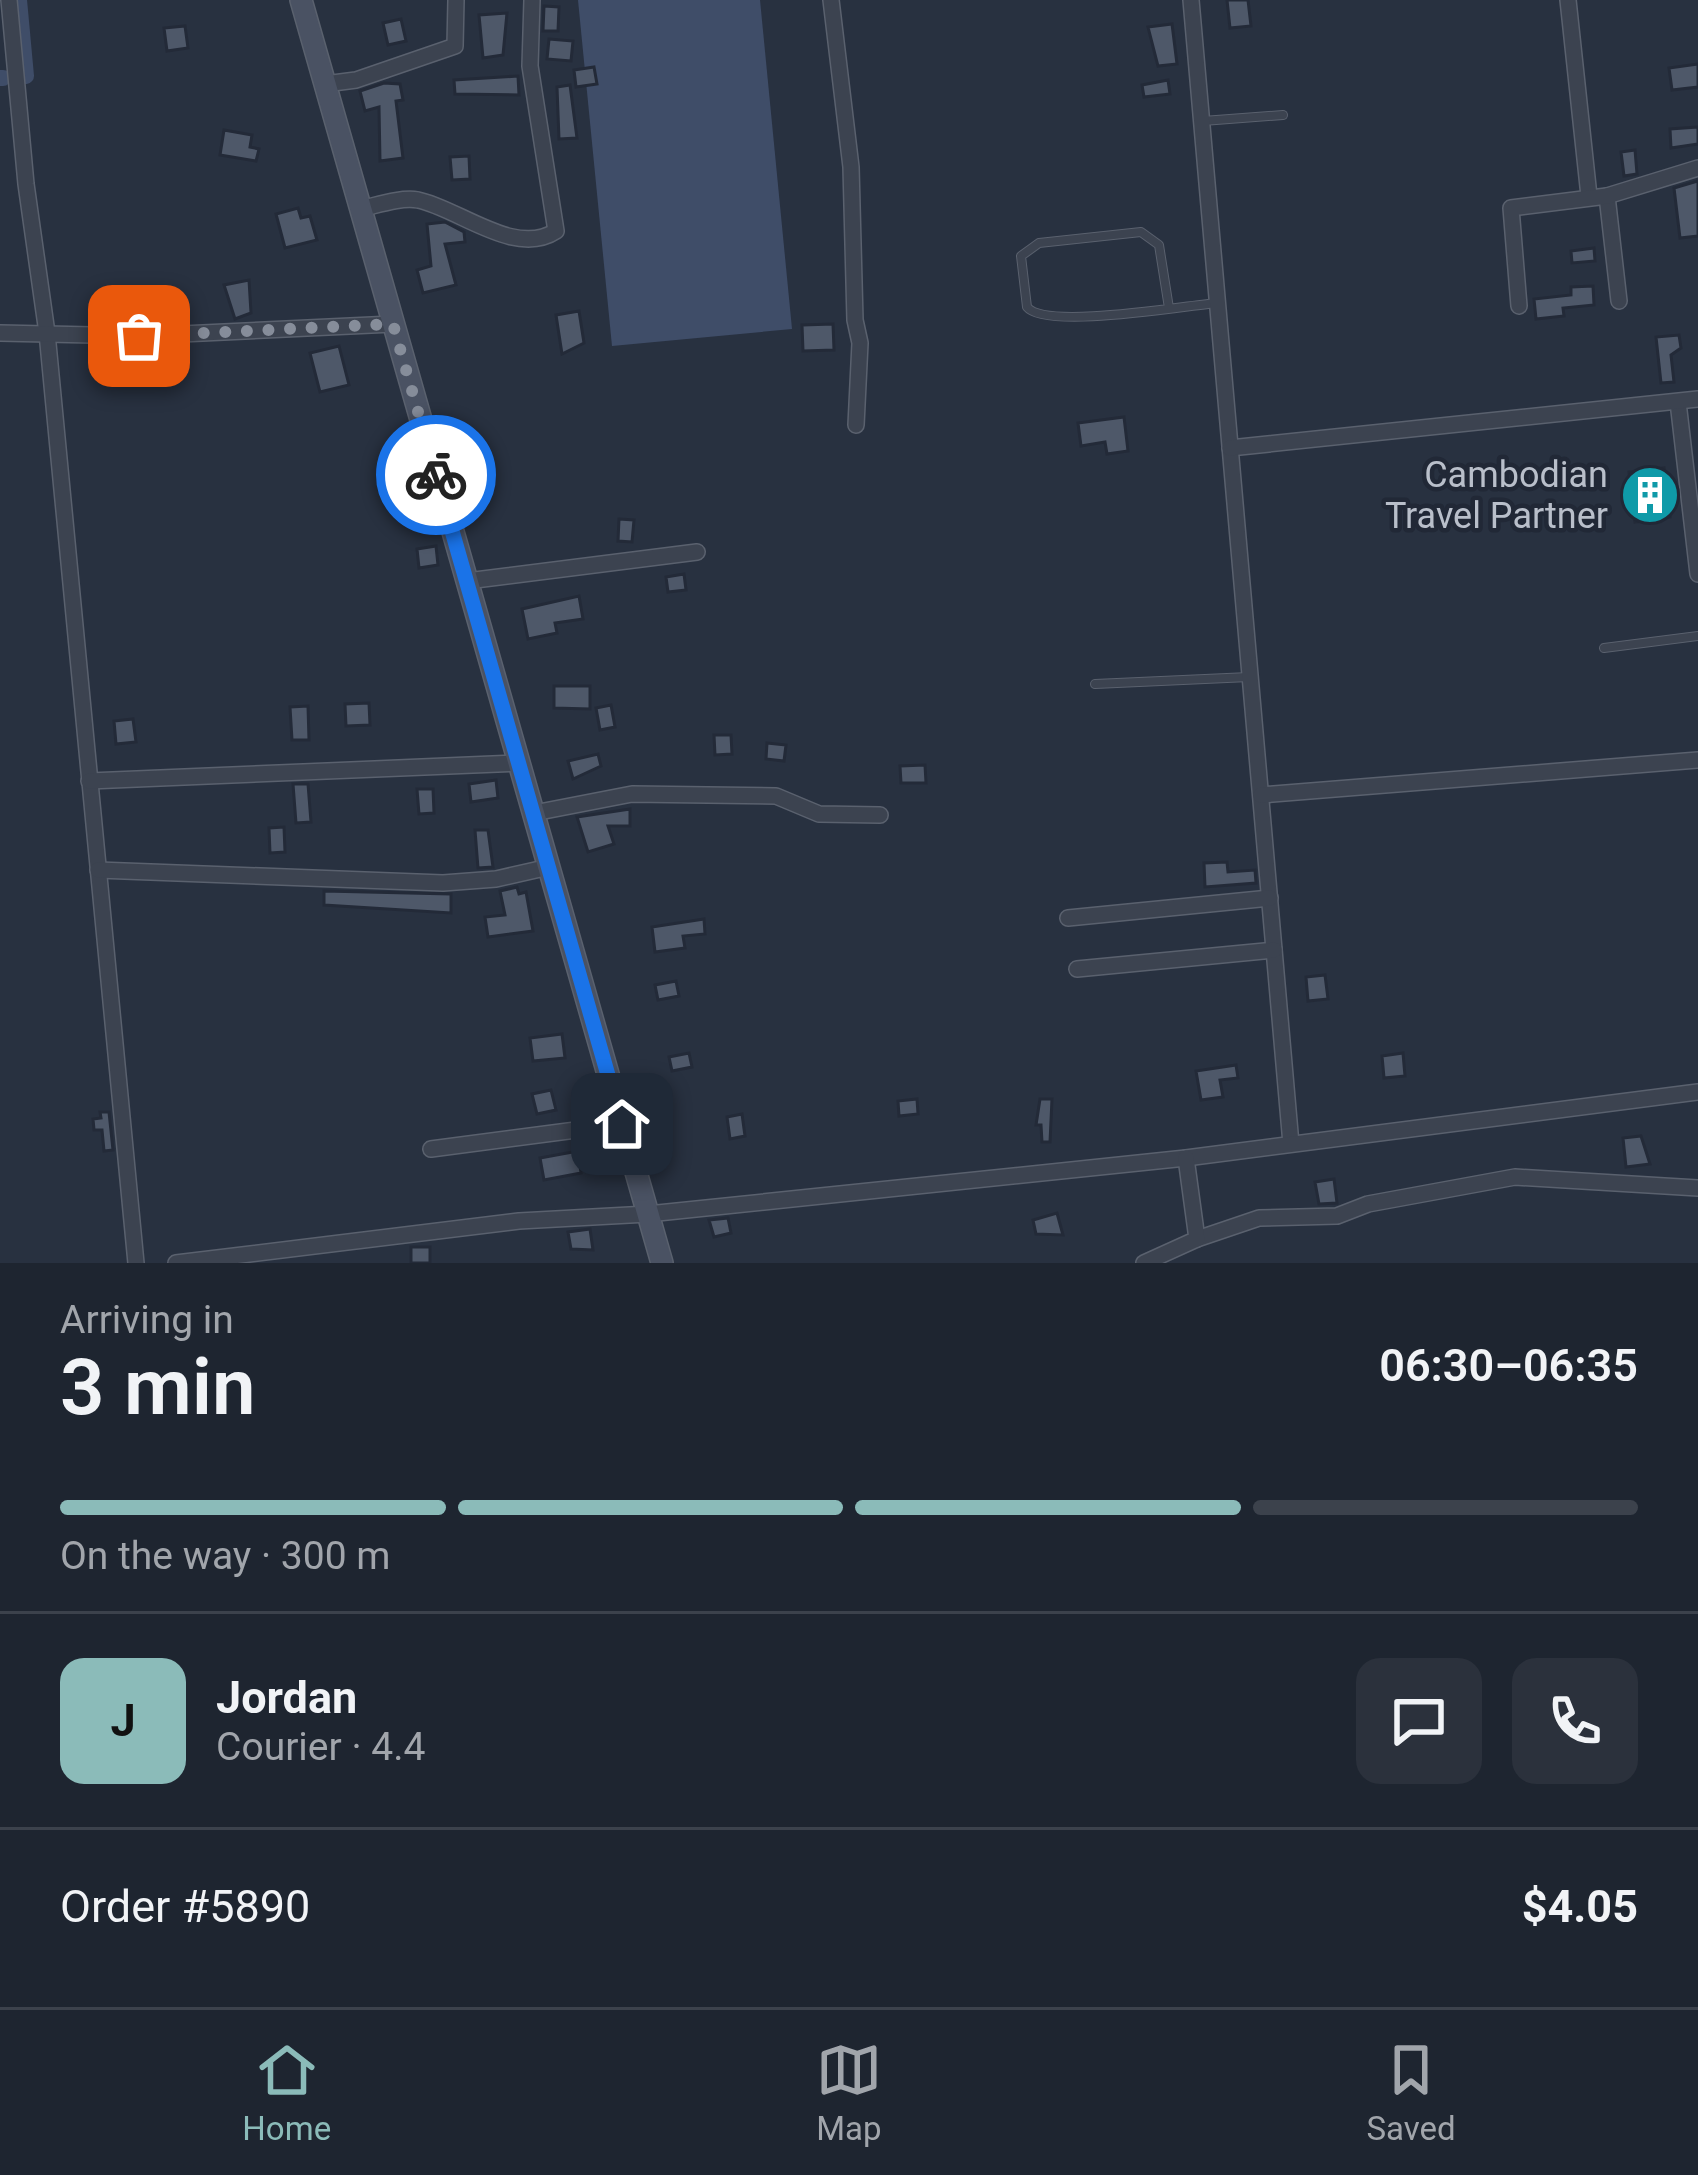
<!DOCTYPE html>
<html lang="en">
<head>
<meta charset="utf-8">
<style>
	:root { --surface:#1e2530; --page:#2b313c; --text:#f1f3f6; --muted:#a1a5ab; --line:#3c424c; --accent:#8bbbb9 }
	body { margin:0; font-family:Roboto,sans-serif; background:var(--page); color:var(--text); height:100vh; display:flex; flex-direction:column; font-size:45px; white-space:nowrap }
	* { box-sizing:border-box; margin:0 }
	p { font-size:39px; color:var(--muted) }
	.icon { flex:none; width:66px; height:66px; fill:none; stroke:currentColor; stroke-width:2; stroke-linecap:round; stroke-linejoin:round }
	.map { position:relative; height:1263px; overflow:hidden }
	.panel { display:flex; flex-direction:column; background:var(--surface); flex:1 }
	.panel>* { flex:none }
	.pin { position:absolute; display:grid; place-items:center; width:102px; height:102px; color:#fff; margin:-51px; border-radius:24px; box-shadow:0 6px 18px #0006 }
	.courier { position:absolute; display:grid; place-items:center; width:120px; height:120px; margin:-60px; border:9px solid #1a73e8; border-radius:50%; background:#fff; color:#222; box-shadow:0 3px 15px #0007 }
	.headline em { font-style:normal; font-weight:600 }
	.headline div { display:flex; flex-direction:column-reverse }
	.headline { display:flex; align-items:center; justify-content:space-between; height:204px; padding:0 60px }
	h1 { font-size:78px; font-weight:600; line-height:90px }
	.bar { display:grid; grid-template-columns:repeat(4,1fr); gap:18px 12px; align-content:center; height:144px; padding:0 60px }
	.bar i { height:15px; border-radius:9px; background:var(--line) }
	.bar .selected { background:var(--accent) }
	.bar p { grid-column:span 4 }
	.line { display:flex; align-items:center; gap:30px; padding:0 60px; border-top:3px solid var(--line) }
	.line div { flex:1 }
	.round { display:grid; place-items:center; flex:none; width:126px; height:126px; border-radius:24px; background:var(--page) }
	.tabs { display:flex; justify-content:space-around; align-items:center; height:168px; border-top:3px solid var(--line); background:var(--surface); font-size:33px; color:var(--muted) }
	.tabs a { display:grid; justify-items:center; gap:6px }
	.tabs .selected { color:var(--accent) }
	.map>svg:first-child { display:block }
</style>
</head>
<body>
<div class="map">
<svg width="1698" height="1263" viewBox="0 0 1698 1263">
	<rect width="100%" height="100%" fill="#283140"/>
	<polygon fill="#3f4d68" points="578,0 760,0 792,329 612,346"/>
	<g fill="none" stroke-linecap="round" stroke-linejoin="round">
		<g stroke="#3f4d68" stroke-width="16">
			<polyline points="19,0 26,76"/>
			<polyline points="0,78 3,78"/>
		</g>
	</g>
	<g fill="#4e5869" stroke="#232a38" stroke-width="3">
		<polygon points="1227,0 1248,0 1251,26 1230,28"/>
		<polygon points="544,6 559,7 558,31 543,31"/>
		<polygon points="507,13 503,55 483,58 479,15"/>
		<polygon points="401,19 406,41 388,45 383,23"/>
		<polygon points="1172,24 1177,64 1158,66 1148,27"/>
		<polygon points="185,26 188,48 167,51 164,28"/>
		<polygon points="549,39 573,41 571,61 547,59"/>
		<polygon points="1698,64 1698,87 1672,90 1669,68"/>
		<polygon points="594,67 597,84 576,87 574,70"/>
		<polygon points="518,76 519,95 455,94 454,80"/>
		<polygon points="1168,80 1170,94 1144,97 1142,85"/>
		<polygon points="384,83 400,84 403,100 396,101 403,158 380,161 379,107 365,111 360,91"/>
		<polygon points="570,85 577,138 559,139 557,87"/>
		<polygon points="1698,127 1698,144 1671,148 1670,129"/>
		<polygon points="224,130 252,135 250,147 259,149 256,161 220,155"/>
		<polygon points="1635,150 1637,174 1624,176 1621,152"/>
		<polygon points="469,156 470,179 452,180 450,157"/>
		<polygon points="1698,181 1698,236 1680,238 1674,188"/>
		<polygon points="298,208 301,218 310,216 317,240 285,248 276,214"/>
		<polygon points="445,222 464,232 465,242 445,244 456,285 423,293 417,270 431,266 427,224"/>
		<polygon points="1594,248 1595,261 1572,263 1571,251"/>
		<polygon points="249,280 251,313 235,319 224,285"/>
		<polygon points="1593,286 1594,305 1563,308 1564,316 1536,319 1534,299 1571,295 1571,287"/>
		<polygon points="579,311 584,343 562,354 556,315"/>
		<polygon points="833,324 834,350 803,351 802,325"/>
		<polygon points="1679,335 1681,348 1671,355 1674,382 1661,383 1656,337"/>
		<polygon points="339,346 349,385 320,392 310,353"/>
		<polygon points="1124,417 1128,451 1107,454 1105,442 1081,446 1078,423"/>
		<polygon points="1664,468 1670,517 1635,522 1629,472"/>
		<polygon points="619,519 634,520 632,542 618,541"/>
		<polygon points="436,546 438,565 419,568 417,549"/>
		<polygon points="684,574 686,590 668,592 666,577"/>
		<polygon points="579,596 583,619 555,623 557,633 528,639 522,609"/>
		<polygon points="554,686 590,686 590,709 554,708"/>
		<polygon points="369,703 370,725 346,726 345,704"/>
		<polygon points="611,705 615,727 600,730 596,708"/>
		<polygon points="308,706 309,740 292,740 290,707"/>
		<polygon points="133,719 136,742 116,744 114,721"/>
		<polygon points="714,735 731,735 732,754 715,755"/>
		<polygon points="767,743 786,745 784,761 766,759"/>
		<polygon points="598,754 601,766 573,779 568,761"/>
		<polygon points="925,765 926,783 901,783 900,766"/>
		<polygon points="496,780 498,798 471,802 469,784"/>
		<polygon points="293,784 308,784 311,822 296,823"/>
		<polygon points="417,789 433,789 434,813 419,814"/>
		<polygon points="630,809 630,826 608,826 614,844 588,852 577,817"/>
		<polygon points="284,827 285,852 270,853 269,828"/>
		<polygon points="475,830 488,830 493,867 478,868"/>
		<polygon points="1227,862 1228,872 1255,870 1256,883 1205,887 1204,863"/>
		<polygon points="517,887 519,894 526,892 533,931 488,937 485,917 505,915 500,891"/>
		<polygon points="324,891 451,894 451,913 324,905"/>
		<polygon points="704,919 705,934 683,936 685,948 655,952 652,927"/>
		<polygon points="1325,975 1328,999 1308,1001 1306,977"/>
		<polygon points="676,981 679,996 658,1000 655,985"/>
		<polygon points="562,1034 565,1058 533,1061 530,1038"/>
		<polygon points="689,1053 692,1067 672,1071 669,1057"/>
		<polygon points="1403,1053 1405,1076 1384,1078 1382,1056"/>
		<polygon points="1236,1065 1238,1078 1220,1080 1223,1097 1201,1100 1196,1071"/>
		<polygon points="551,1090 556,1110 537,1114 532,1094"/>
		<polygon points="917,1099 918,1114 899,1116 898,1101"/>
		<polygon points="1040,1099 1052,1099 1050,1142 1042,1142 1041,1125 1036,1125"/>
		<polygon points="100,1112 109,1112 113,1150 104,1151 102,1130 94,1130 93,1119 101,1118"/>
		<polygon points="742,1114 745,1136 730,1139 727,1117"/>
		<polygon points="1641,1136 1650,1164 1626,1167 1623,1138"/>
		<polygon points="578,1151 581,1173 544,1180 540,1158"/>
		<polygon points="1334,1179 1337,1203 1319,1204 1315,1182"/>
		<polygon points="1057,1213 1063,1235 1036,1234 1033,1220"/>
		<polygon points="728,1218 731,1233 714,1237 709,1220"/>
		<polygon points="590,1229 593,1250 571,1249 568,1232"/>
		<rect x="411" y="1247" width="19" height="16"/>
	</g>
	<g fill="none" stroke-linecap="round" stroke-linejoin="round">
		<defs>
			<g id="lane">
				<polyline points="1203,121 1283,115"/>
				<path d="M1169,308L1159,245L1141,232L1039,243L1021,256L1027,307C1045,330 1183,306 1217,303"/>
				<polyline points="1604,648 1698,636"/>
				<polyline points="1095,684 1249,677"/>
			</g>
			<g id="street">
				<polyline points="9,0 26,184 47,333 136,1263"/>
				<polyline points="831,0 851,167 855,320 860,343 856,425"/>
				<polyline points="1191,0 1291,1144"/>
				<polyline points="1568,0 1589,196"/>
				<polyline points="325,84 356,80 455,46 456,0"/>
				<polyline points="1607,196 1619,301"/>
				<path d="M360,209C378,205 401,197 418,200C458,208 515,258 556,231L530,66L532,0"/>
				<polyline points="1519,306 1511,208 1607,196 1698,168"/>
				<polyline points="0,333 139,336 393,324"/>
				<polyline points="1678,402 1698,574"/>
				<polyline points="1230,448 1698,399"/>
				<polyline points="467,581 697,552"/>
				<polyline points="89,781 519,763"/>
				<polyline points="1261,795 1698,760"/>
				<polyline points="534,813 632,794 776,796 819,814 880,815"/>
				<polyline points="98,870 443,883 496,879 549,867"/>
				<polyline points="1068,918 1270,898"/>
				<polyline points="1077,969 1274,950"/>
				<polyline points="431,1149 622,1124"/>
				<polyline points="1197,1239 1259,1218 1337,1216 1368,1204 1515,1177 1698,1188"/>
				<polyline points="176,1263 519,1221 648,1214 1186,1158 1698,1092"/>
				<polyline points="1144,1263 1197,1239 1186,1158"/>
			</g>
			<polyline id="secondary" points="301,0 662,1263"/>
		</defs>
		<use href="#lane" stroke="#5a616e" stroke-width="10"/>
		<use href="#street" stroke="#5a616e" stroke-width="18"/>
		<use href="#secondary" stroke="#5a616e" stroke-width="24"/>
		<use href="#lane" stroke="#3c4350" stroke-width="8"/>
		<use href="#street" stroke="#3c4350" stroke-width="15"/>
		<use href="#secondary" stroke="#4a5263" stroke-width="21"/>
	</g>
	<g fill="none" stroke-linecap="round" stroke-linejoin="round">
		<polyline stroke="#868d9a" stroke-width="12" stroke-dasharray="0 21.6" points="139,336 393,324 436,475"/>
		<polyline stroke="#1a73e8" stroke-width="15" points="436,475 622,1124"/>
	</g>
	<defs>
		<symbol id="building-disc" viewBox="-11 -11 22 22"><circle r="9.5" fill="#0f9aa8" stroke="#212836"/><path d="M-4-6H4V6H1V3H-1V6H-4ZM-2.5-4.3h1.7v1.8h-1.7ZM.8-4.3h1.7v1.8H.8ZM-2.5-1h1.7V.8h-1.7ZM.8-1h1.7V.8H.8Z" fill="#fff"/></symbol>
	</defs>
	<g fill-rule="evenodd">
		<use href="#building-disc" x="1617" y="462" width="66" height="66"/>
	</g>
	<g text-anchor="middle" stroke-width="9" stroke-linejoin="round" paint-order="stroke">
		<g font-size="36" fill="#b9bfca" stroke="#212836" text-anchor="end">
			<text x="1608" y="487">Cambodian<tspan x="1608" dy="41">Travel Partner</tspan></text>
		</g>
	</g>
</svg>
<div class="pin" style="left:139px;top:336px;background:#ea580c"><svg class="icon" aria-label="bag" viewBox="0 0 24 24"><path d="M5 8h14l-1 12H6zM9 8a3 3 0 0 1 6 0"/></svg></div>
<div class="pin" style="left:622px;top:1124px;background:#1f2937"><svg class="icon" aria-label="home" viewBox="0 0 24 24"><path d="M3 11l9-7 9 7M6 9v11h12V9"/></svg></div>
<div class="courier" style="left:436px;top:475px"><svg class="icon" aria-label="bike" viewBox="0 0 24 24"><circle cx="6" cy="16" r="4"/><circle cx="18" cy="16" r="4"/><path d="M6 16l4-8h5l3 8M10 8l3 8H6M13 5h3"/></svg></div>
</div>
<section class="panel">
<div class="headline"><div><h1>3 min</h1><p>Arriving in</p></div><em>06:30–06:35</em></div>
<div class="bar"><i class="selected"></i><i class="selected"></i><i class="selected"></i><i></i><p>On the way · 300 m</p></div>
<div class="line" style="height:216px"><b class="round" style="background:var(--accent);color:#111">J</b><div><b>Jordan</b><p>Courier · 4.4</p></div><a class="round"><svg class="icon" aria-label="chat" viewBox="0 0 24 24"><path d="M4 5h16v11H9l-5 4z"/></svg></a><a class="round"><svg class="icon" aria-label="phone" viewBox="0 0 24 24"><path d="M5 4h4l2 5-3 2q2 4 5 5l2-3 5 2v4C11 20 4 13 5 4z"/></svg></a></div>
<div class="line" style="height:156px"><div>Order #5890</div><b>$4.05</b></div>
</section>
<nav class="tabs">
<a class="selected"><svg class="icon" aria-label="home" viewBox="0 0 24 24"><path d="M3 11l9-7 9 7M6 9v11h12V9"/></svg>Home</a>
<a><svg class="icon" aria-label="map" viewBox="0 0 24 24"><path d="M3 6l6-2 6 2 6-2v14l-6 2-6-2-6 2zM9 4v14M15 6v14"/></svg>Map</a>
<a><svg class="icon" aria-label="saved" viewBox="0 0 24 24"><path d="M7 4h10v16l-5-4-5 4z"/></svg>Saved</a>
</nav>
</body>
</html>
